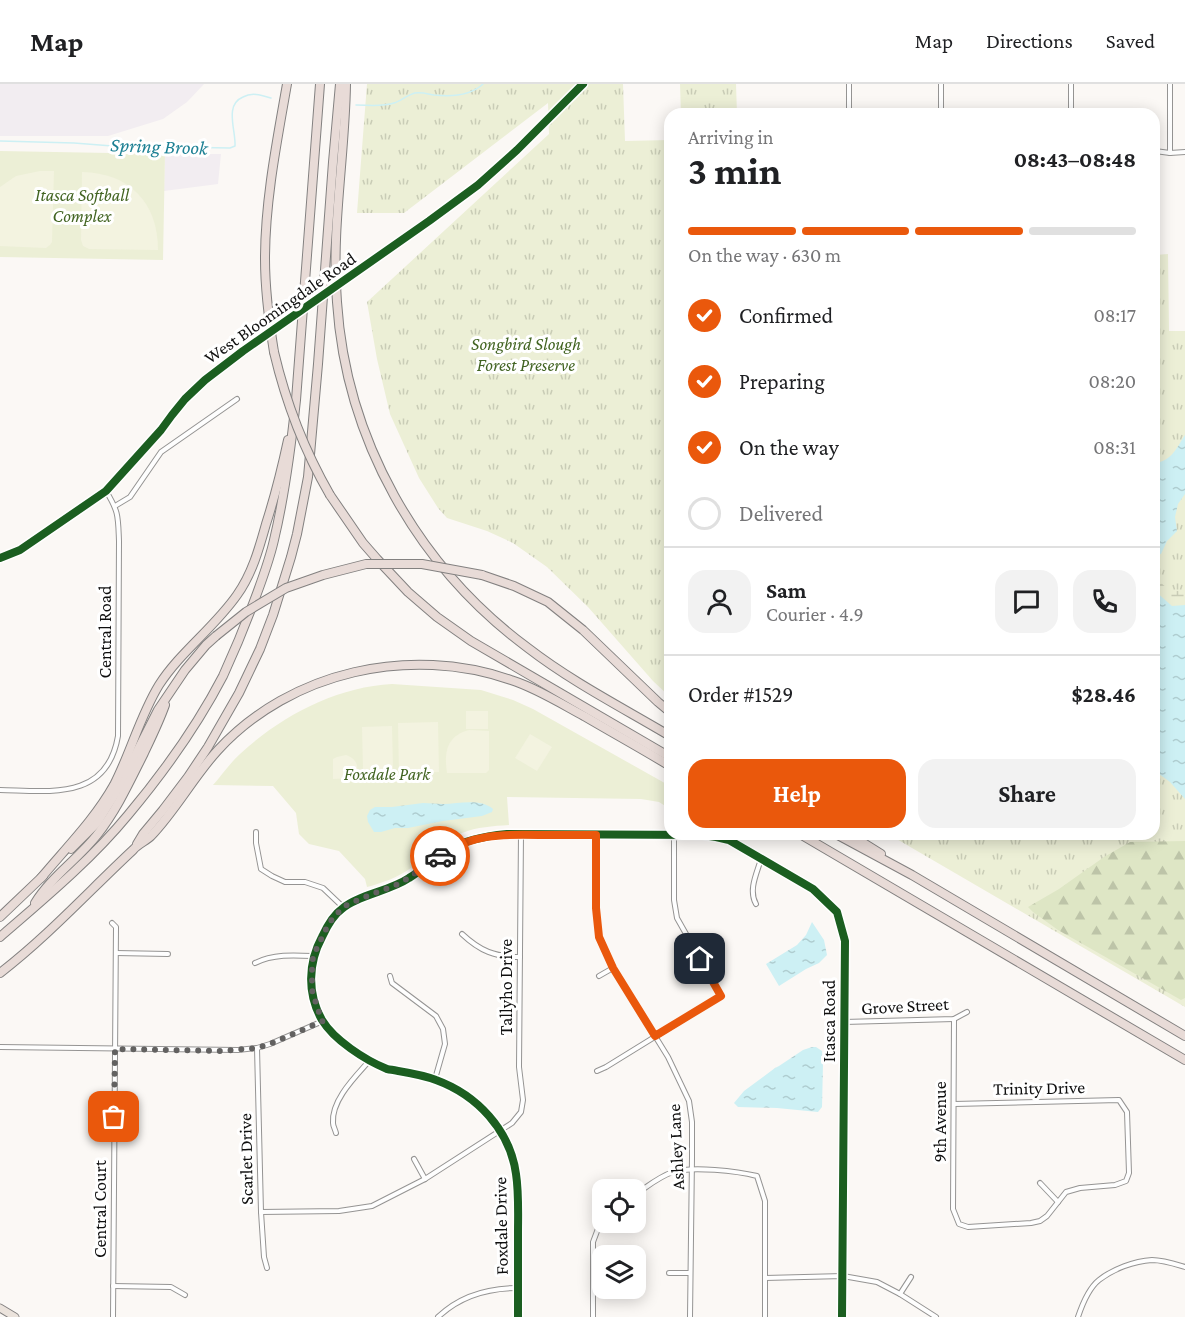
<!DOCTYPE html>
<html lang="en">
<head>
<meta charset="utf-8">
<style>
	:root { --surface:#fff; --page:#f2f2f2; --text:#202124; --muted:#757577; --line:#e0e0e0; --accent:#ea580c }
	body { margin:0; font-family:"Crimson Pro",serif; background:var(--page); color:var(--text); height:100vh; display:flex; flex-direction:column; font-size:22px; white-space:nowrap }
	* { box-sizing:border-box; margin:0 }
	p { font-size:20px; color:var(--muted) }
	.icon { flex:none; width:33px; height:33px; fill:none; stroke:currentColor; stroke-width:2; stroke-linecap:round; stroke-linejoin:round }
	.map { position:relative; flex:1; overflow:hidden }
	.details { position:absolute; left:664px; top:24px; width:496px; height:732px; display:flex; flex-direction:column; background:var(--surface); border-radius:18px; box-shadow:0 3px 15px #0003 }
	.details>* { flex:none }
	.tools { position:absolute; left:592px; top:1095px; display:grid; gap:12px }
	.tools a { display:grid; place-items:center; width:54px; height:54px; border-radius:12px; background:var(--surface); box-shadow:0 3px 15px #0003; font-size:30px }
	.pin { position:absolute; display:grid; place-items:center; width:51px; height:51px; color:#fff; margin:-26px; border-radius:12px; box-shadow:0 3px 9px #0006 }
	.courier { position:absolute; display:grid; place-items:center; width:60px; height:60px; margin:-30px; border:4px solid #ea580c; border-radius:50%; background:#fff; color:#222; box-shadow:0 2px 8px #0007 }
	.head em { font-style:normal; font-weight:700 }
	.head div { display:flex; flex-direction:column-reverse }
	.head { display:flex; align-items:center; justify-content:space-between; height:102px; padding:0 24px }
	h1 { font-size:39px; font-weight:700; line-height:45px }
	.bar { display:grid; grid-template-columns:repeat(4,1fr); gap:9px 6px; align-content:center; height:72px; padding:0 24px }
	.bar i { height:8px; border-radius:4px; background:var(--line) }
	.bar .current { background:var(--accent) }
	.bar p { grid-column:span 4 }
	.line { display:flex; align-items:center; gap:15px; padding:0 24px; border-top:2px solid var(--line) }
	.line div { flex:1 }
	.round { display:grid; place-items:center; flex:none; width:63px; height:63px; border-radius:18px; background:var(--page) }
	ol { padding:0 24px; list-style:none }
	li { display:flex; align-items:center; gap:18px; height:66px }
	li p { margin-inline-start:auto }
	li .icon { padding:6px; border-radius:50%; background:var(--accent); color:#fff; stroke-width:4 }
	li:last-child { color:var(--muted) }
	li i { width:33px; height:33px; border:3px solid var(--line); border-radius:50% }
	.button { display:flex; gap:12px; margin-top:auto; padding:12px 24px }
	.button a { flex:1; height:69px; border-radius:18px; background:var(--accent); color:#fff; font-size:24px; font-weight:700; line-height:69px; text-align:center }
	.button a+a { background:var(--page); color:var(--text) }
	header { display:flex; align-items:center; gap:36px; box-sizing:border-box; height:84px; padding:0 30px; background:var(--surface); border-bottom:2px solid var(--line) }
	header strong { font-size:28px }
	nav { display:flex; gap:33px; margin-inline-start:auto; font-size:21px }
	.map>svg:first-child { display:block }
</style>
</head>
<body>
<header>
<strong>Map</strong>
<nav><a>Map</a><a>Directions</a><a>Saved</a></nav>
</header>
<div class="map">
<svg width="1185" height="1233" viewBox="0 0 1185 1233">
	<defs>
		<pattern id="grass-tufts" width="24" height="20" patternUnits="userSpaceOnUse" patternTransform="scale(1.5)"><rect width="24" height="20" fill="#ecefd6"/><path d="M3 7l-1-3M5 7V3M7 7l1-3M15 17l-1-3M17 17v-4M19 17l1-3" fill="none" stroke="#c9ccb6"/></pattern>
		<pattern id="forest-firs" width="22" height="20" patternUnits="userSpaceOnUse" patternTransform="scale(1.5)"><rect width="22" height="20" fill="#dee6c5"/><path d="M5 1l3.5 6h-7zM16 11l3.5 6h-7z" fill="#bdc4a8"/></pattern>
		<pattern id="wetland-marsh" width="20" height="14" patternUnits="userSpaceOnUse" patternTransform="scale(1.5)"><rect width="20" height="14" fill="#ecefd6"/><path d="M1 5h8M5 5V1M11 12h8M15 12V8" fill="none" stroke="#c9ccb6"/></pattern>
		<pattern id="water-ripples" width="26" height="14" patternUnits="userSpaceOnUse" patternTransform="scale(1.5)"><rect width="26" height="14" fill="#cdf0f4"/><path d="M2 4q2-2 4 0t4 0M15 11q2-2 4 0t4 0" fill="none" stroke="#afcdd0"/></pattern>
	</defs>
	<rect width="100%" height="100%" fill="#fbf8f5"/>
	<g fill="#f2edf1">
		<polygon points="0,0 204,0 187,18 163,35 108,52 0,52"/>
		<polygon points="165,70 221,70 218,100 164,107"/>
	</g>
	<g fill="url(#grass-tufts)">
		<polygon points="367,0 623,0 625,57 670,56 670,613 653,597 588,523 547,483 513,459 487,447 447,434 438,424 419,394 390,330 377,275 367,218 549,50 548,19 404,129 357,129"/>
		<polygon points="680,0 736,0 737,30 681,30"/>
		<polygon points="1168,170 1169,247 1185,247 1185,923 888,750 1155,750 1155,171"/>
	</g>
	<polygon fill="url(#forest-firs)" points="1185,757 1185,914 1181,916 1058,846 1033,828 1028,823 1059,805 1104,773 1130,758"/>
	<polygon fill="url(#wetland-marsh)" points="1155,486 1158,497 1170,506 1185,508 1185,521 1172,523 1155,507"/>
	<g fill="#ecefd6">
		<polygon points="0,67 165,70 163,176 0,173"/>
		<path d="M392,600L481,606L513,616L533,625L670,702V725L659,718L641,715L507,713L509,741C493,742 477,743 462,749C442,757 427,771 411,784C398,793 383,799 367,803L365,795L339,767L309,760L299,750L296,729L273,702L213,701C222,691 230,679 240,670C281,632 336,603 392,600Z"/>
	</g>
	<g fill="#f3f3e0">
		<polygon points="40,87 54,87 52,158 50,161 46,164 0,162 0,103 16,92"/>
		<path d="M82,88C129,89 158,118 158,166L89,165L83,162L81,156Z"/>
		<rect x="466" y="627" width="22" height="18"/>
		<polygon points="438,638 439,688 399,689 398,639"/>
		<polygon points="392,642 393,685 363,686 362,643"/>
		<path d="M469,646L489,647V686L486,689H447C444,669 446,652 469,646Z"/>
		<polygon points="530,650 552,663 537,687 515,674"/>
		<path d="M346,671C358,675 360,685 354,694L333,695V675L337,673Z"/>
	</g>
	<g fill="url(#water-ripples)">
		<path d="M1185,351V410L1178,420L1175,433L1177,447L1167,457L1161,470L1155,471V379C1172,377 1177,363 1185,351Z"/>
		<polygon points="1155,507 1172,522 1185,521 1185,715 1170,698 1155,687"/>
		<path d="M423,719C430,719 436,720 443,720C459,720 480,714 493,725L492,728L482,732L443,737L408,744H395L381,748H374L368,738L367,732L370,726L375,723H392Z"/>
		<polygon points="812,838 824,856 827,871 819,879 806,885 779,902 766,880 797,861 806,851"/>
		<polygon points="812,963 816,963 822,967 823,980 822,1023 818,1028 777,1024 738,1023 734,1019 744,1007 775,984 779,982 803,966"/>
	</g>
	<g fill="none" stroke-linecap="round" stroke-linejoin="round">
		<g stroke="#cdf0f4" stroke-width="1.5">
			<path d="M356,21C369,21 382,23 394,19C401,17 407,11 415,9C422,8 428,10 434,11C451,13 470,12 483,0"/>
			<path d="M0,57L74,59L138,64L174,63L230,64L235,62C236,46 224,21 243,13C252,8 261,11 271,14"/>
		</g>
		<defs>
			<g id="minor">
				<polyline points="849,30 849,0"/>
				<polyline points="941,30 941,0"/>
				<polyline points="1071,30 1071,0"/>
				<polyline points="1155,67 1170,69 1185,68"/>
				<polyline points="1170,69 1170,0"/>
				<polyline points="115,422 130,413 161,368 237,315"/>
				<path d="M0,706C50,707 107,717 118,652L119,457C118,433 119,428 106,407"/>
				<polyline points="256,748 256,759 261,785 272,792 285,798 305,798 323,804 343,823"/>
				<polyline points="596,751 596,823 599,853 613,884 668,973 689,1017 692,1038 692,1073 690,1233"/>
				<path d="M756,820C748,806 757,789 761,775"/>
				<polyline points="112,839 116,843 113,1233"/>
				<path d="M462,850C480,867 495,873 520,873"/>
				<polyline points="116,869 168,870"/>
				<path d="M255,879C273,870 293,871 313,872"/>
				<polyline points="390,892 392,899 436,932 443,945 445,960 435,995"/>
				<polyline points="599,892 613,884"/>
				<polyline points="844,938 954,935 967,928"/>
				<polyline points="0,963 238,966 257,964 270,960 323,937"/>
				<polyline points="257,964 261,1128 264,1173 267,1184"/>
				<polyline points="597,987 606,983 721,912 677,834 674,816 674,751"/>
				<polyline points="954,1020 1119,1016 1127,1028 1129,1089 1126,1097 1115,1101 1080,1104 1066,1108 1047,1132 1040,1137 1031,1139 968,1143 959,1140 953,1125 954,935"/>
				<path d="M336,1049C335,1045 333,1042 333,1039C331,1016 356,992 370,976"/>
				<polyline points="414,1075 425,1095"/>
				<polyline points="1040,1099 1058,1118"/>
				<path d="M636,1110C648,1102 660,1092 673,1088C692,1082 737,1087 757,1092L765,1117V1233"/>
				<polyline points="261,1128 339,1127 372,1122 425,1095 512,1039 521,1028 523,1016 519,983 521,750"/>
				<polyline points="669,1189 690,1189"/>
				<polyline points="765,1194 843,1192 877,1198 900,1210 936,1233"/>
				<polyline points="113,1202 171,1203 185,1211"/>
				<polyline points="900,1210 911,1193"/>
				<path d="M438,1233C460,1212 487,1204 518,1204"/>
				<path d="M518,1233C518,1205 518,1177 518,1150C518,1130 519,1109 516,1090C510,1046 477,1011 436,996C421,990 403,988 387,985C365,976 334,956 322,936C307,910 308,879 322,853C327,842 333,831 343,824C358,811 390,807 409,794C422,786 433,776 446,767C464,756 485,752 507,750L703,751L716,753L729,756L813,805L837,828L845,857L842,1233"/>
				<polyline points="593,1233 593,1158 599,1142 603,1136"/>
				<path d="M1078,1233C1082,1221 1089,1204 1099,1196C1113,1185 1134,1177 1152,1176C1163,1176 1175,1180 1185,1183"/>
			</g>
			<g id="tertiary">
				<polyline points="348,193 478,101 517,66 583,0"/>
				<polyline points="0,474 20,466 106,407 161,346 172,331 189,312 212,290 254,259"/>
			</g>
			<polyline id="primary" points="0,1224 15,1233"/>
			<g id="motorway">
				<path d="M346,0C345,72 331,145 337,218C346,355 417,482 528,564C572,598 623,624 670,652"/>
				<path d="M274,268C269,237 265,207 265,175C265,117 277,57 287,0"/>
				<polyline points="330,411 363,459 377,475 408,508 437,533 471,557 670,673"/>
				<polyline points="482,491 514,502 548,518 583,546 658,618 670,628"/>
				<polyline points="800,750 1185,976"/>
				<polyline points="836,750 912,791 1185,952"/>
				<polyline points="849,750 881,770"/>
				<polyline points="137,760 143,750 163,726 188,693 208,663 239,609 260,565 273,531 291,473 297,450 308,393 318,280 333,78 340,0"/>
				<polyline points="71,765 97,739 117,707 158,626 185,586 206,561 216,552"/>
				<path d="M41,794C66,764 95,735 114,701C131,668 140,632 159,601C180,568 214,544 237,511C252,490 259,465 266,440C275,412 282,384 288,356"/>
				<path d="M35,819C51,793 78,775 97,751C116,727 129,699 143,671C151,654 159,638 165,621"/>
				<polyline points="0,833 43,792"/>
				<path d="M0,853C44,815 91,776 128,731C164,688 197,642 223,592C234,568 244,544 253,520C261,499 269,478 274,456C285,410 291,363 296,316L320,0"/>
				<path d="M0,889C48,852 89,807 133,766C138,760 146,757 151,752C176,726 194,692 218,666C291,587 410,561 511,596C536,604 560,619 584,632C613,649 642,665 670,682"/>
			</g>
		</defs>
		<use href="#minor" stroke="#959493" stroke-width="6"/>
		<use href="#tertiary" stroke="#959493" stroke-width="8"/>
		<use href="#primary" stroke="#838180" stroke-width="9"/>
		<use href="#motorway" stroke="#838180" stroke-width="10"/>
		<use href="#minor" stroke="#fefefe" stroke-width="4"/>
		<use href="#tertiary" stroke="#fefefe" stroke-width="5"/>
		<use href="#primary" stroke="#ebe3dc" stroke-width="7"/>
		<use href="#motorway" stroke="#e8dbd7" stroke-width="8"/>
		<defs>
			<polyline id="tertiary-bridge" points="254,259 348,193"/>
			<g id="motorway-bridge">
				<path d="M274,268C286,319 304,366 330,411"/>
				<polyline points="216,552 246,528 286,504 323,491 366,480 422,480 482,491"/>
			</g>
		</defs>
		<use href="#tertiary-bridge" stroke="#959493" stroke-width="8" stroke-linecap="butt"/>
		<use href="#motorway-bridge" stroke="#838180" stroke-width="10" stroke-linecap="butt"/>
		<use href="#tertiary-bridge" stroke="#fefefe" stroke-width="5"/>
		<use href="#motorway-bridge" stroke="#e8dbd7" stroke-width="8"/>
		<defs>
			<g id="cycleway">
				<polyline points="0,474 20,466 106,407 161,346 172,331 185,315 205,296 243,267 429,137 478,101 517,66 583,0"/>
				<path d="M518,1233C518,1205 518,1177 518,1150C518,1130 519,1109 516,1090C510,1046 477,1011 436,996C421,990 403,988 387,985C365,976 334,956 322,936C307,910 308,879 322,853C327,842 333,831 343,824C358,811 390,807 409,794C422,786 433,776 446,767C464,756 485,752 507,750L703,751L716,753L729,756L813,805L837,828L845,857L842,1233"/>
			</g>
		</defs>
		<use href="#cycleway" stroke="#fff" stroke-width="11"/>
		<use href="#cycleway" stroke="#1b5e20" stroke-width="8"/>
	</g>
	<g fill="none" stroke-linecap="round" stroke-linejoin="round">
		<polyline stroke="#626160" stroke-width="6" stroke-dasharray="0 10.8" points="114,1033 115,965 221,967 257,964 270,960 323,937 318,926 312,906 312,885 313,872 329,839 343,823 360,815 401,799 440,772"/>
		<path stroke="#ea580c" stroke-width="8" d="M440,772C469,750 504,750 539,751C558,751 577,751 596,751V824L599,853L613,884L655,952L721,912L700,875"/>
	</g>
	<g text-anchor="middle" stroke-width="6" stroke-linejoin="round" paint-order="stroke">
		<g font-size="18" font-style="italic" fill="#426422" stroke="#fff">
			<text x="82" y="117">Itasca Softball<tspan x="82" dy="21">Complex</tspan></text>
			<text x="526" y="266">Songbird Slough<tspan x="526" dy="21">Forest Preserve</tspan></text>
			<text x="387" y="696">Foxdale Park</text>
		</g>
		<g font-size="18" fill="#0f0f0f" stroke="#fff">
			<text transform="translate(280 224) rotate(-35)" y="6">West Bloomingdale Road</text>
			<text transform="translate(105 548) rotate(-90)" y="6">Central Road</text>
			<text transform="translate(506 903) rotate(-90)" y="6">Tallyho Drive</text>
			<text transform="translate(905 922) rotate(-3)" y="6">Grove Street</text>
			<text transform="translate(829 937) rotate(-90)" y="6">Itasca Road</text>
			<text transform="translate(1039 1004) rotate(-1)" y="6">Trinity Drive</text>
			<text transform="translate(940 1038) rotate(-90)" y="6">9th Avenue</text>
			<text transform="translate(676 1063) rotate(-93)" y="6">Ashley Lane</text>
			<text transform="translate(246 1075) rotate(-91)" y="6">Scarlet Drive</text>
			<text transform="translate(100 1125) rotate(-90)" y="6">Central Court</text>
			<text transform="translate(501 1142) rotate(-91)" y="6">Foxdale Drive</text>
		</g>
		<g font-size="20" font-style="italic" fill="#1d8094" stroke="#fff">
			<text transform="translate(159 62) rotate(2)" y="7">Spring Brook</text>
		</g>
	</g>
</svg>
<div class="tools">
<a><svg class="icon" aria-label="locate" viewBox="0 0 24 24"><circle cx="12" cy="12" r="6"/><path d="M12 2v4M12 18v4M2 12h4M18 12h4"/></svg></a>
<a><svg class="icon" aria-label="layers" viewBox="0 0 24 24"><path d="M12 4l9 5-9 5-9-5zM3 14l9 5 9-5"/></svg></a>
</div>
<div class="pin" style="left:114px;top:1033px;background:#ea580c"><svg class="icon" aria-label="bag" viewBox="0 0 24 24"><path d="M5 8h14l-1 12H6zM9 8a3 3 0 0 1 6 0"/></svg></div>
<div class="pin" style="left:700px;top:875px;background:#1f2937"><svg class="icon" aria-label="home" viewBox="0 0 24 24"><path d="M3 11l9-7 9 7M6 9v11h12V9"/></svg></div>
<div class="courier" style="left:440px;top:772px"><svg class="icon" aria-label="car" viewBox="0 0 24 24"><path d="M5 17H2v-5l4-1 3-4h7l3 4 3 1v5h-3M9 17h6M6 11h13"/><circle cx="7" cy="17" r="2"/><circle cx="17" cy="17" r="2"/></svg></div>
<section class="details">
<div class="head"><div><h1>3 min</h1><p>Arriving in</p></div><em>08:43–08:48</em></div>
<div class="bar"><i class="current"></i><i class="current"></i><i class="current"></i><i></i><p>On the way · 630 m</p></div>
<ol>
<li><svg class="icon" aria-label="check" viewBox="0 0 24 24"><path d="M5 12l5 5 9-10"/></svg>Confirmed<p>08:17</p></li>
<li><svg class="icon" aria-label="check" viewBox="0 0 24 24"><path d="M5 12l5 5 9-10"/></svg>Preparing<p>08:20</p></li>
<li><svg class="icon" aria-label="check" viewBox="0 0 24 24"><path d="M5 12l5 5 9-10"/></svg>On the way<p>08:31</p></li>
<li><i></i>Delivered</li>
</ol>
<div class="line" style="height:108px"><a class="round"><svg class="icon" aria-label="person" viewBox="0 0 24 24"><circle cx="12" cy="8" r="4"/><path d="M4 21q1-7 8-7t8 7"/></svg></a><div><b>Sam</b><p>Courier · 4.9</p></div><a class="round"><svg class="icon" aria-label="chat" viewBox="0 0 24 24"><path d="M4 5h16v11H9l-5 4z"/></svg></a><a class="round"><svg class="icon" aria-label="phone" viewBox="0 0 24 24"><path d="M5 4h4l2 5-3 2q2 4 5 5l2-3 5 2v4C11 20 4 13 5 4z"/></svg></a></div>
<div class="line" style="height:78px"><div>Order #1529</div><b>$28.46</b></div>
<div class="button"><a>Help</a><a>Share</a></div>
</section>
</div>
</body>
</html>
